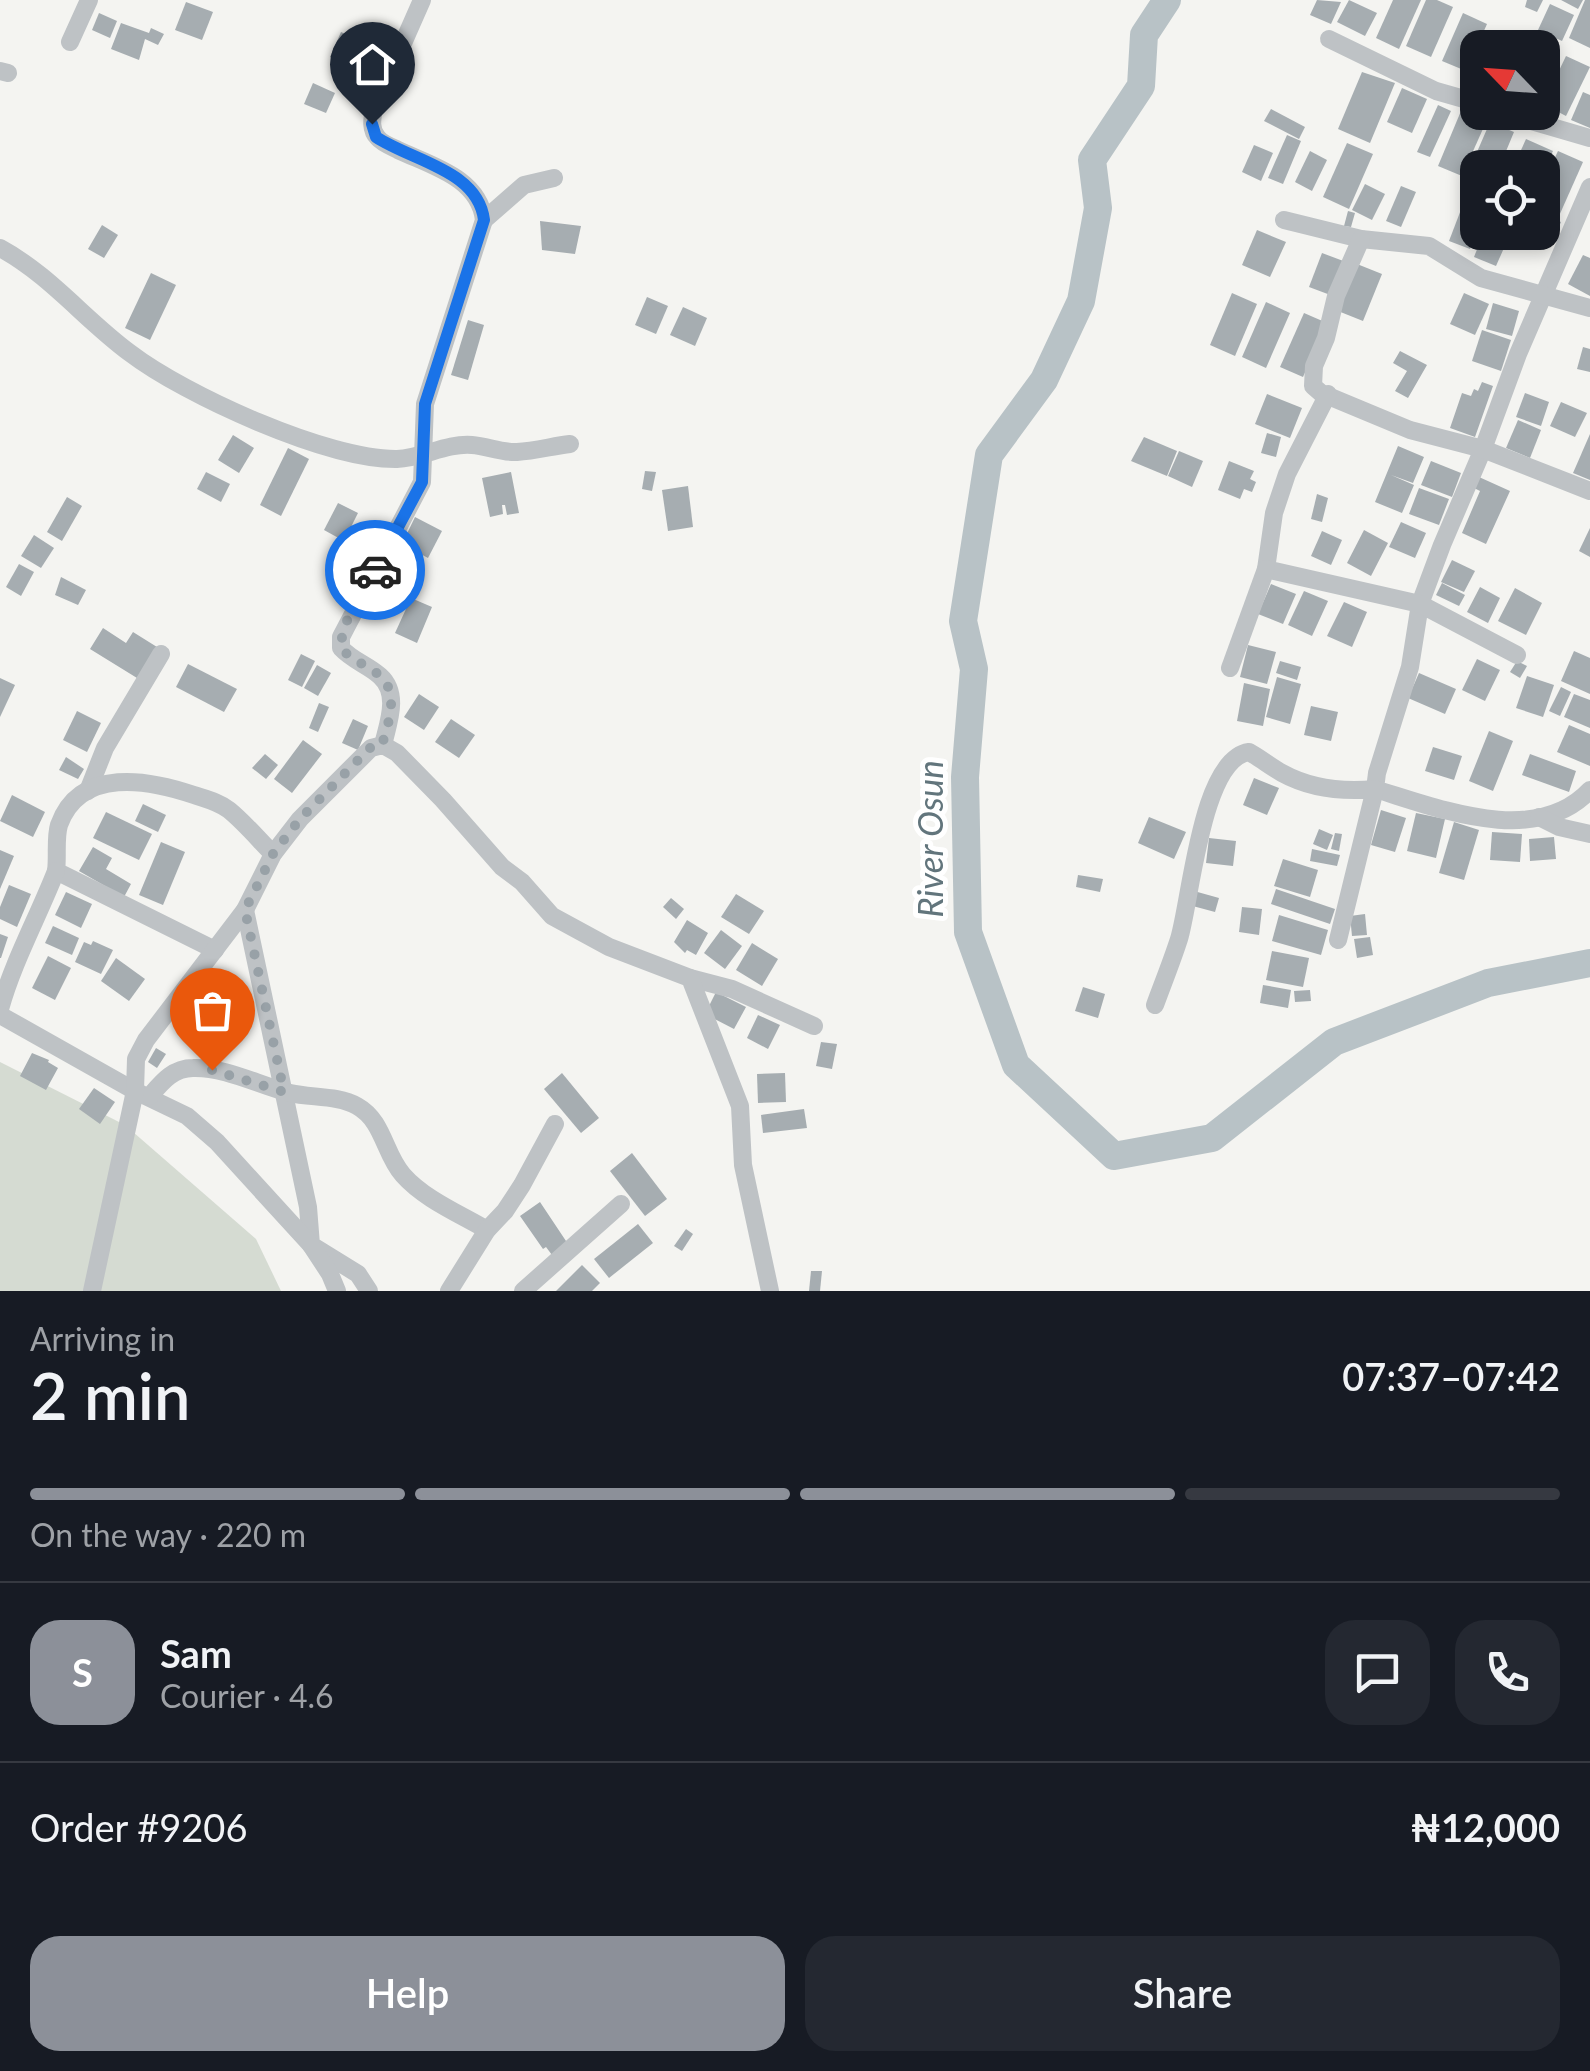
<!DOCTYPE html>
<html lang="en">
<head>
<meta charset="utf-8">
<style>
	:root { --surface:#171b24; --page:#242831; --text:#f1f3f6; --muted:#9ea1a6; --line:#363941; --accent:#8c9099 }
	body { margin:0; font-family:Lato,sans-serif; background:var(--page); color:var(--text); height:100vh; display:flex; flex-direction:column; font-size:38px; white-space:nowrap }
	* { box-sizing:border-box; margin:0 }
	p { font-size:32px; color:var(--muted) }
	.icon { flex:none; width:55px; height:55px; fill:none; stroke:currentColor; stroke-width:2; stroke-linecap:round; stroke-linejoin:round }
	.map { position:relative; height:1291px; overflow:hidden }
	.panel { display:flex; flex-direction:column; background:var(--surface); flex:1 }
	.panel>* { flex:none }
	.needle { width:65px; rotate:295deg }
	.tools { position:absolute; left:1460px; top:30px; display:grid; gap:20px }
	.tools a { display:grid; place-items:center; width:100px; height:100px; border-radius:20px; background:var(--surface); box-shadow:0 5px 15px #0003; font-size:50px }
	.pin { position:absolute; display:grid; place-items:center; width:85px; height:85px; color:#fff; margin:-102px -42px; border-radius:50% 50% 50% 0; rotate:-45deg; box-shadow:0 0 10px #0007 }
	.pin .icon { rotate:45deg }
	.courier { position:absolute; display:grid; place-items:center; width:100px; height:100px; margin:-50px; border:8px solid #1a73e8; border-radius:50%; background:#fff; color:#222; box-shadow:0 2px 12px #0007 }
	.summary em { font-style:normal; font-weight:600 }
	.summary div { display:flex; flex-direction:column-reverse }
	.summary { display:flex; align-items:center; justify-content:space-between; height:170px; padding:0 30px }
	h1 { font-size:65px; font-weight:600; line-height:75px }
	.bar { display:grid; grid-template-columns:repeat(4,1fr); gap:15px 10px; align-content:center; height:120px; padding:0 30px }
	.bar i { height:12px; border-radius:8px; background:var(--line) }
	.bar .on { background:var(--accent) }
	.bar p { grid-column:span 4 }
	.line { display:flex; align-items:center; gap:25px; padding:0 30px; border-top:2px solid var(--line) }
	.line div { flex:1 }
	.round { display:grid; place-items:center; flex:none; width:105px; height:105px; border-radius:30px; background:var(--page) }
	.button { display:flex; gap:20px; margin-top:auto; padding:20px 30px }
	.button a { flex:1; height:115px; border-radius:30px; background:var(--accent); color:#fff; font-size:40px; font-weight:600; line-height:115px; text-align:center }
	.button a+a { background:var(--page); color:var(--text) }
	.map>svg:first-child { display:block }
</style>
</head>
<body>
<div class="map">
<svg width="1590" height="1291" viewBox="0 0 1590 1291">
	<rect width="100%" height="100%" fill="#f4f4f1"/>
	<polygon fill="#d5dbd2" points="0,1062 125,1125 256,1239 281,1291 0,1291"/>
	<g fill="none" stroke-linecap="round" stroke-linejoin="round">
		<polyline stroke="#b8c2c6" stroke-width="28" points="1167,0 1144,35 1141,86 1092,160 1098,208 1081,301 1044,380 989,455 963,621 974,669 965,777 968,932 1016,1065 1114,1156 1212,1138 1334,1042 1488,983 1590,963"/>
	</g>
	<g fill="#a6adb1">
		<polygon points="1317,0 1341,2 1331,24 1310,15"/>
		<polygon points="1349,0 1377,13 1365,36 1337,22"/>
		<polygon points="1393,0 1421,0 1399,49 1376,38"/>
		<polygon points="1426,0 1437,0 1453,7 1431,57 1406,46"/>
		<polygon points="1527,0 1543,0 1537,12 1525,7"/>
		<polygon points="1561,0 1583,0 1578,9"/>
		<polygon points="1585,0 1590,0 1590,48 1569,38"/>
		<polygon points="186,2 213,12 202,40 175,30"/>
		<polygon points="1550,4 1574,15 1562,41 1538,30"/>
		<polygon points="99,13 117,21 110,38 92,30"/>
		<polygon points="1463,13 1487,24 1466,71 1442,61"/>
		<polygon points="121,23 149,33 151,28 164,34 158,45 145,39 139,60 111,49"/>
		<polygon points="341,32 391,54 380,79 330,57"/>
		<polygon points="1566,56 1590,67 1566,116 1543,104"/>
		<polygon points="1362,72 1395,83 1370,143 1338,129"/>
		<polygon points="313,83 335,93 326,113 304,104"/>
		<polygon points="1402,88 1427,99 1412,133 1387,122"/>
		<polygon points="1583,92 1590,95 1590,128 1571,120"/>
		<polygon points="1438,105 1451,111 1430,157 1417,152"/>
		<polygon points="1271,109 1305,127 1299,139 1264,121"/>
		<polygon points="1461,111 1486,122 1462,176 1438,166"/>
		<polygon points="1490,122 1514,132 1499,168 1478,168 1478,180 1467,175"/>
		<polygon points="1287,135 1301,141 1283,184 1268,178"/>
		<polygon points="1526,139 1553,151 1545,168 1513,168"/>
		<polygon points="1347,143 1373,154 1349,209 1323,197"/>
		<polygon points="1254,145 1273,153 1261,181 1242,172"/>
		<polygon points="1310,151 1327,160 1312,191 1295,182"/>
		<polygon points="1558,151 1583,162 1559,216 1542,209 1542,185"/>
		<polygon points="1365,184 1385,194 1372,220 1352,210"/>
		<polygon points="1401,186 1416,192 1401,227 1386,221"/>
		<polygon points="1462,207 1478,213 1478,230 1470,249 1449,241"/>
		<polygon points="1348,211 1355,213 1351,227 1344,226"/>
		<polygon points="1542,214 1561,222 1550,247 1523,235 1524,232 1542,232"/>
		<polygon points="540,221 581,226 575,254 542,250"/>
		<polygon points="102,225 118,235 104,258 88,249"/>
		<polygon points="1257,230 1286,242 1270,277 1242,265"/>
		<polygon points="1484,232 1511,232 1496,266 1474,257"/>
		<polygon points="1322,253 1346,262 1333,296 1309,287"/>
		<polygon points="1583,255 1590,258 1590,296 1568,284"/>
		<polygon points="1357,264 1382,274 1363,321 1338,311"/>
		<polygon points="151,273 176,285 150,340 125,328"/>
		<polygon points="1232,293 1257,304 1235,356 1210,345"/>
		<polygon points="1464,293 1489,304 1475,335 1450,324"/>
		<polygon points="647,297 668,306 656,334 635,325"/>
		<polygon points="1266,302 1290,313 1266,368 1242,357"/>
		<polygon points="1493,303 1519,311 1512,336 1486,329"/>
		<polygon points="683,307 707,318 695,346 670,335"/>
		<polygon points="1304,313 1327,323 1303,377 1280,367"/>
		<polygon points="468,320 484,325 468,380 451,375"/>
		<polygon points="1482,330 1511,340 1501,371 1472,361"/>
		<polygon points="1583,347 1590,349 1590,372 1577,369"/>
		<polygon points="1400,351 1427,365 1408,398 1395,391 1407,371 1393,363"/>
		<polygon points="1482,382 1493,386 1475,437 1450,428 1462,393 1471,396 1474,389 1478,391"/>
		<polygon points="1525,393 1549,402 1541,426 1516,417"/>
		<polygon points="1267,394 1302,408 1290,438 1255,424"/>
		<polygon points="1561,402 1587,413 1575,437 1550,426"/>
		<polygon points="1518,420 1541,430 1530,458 1506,448"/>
		<polygon points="1267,433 1281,437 1276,457 1261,453"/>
		<polygon points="1590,434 1590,480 1573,473"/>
		<polygon points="233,435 254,448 239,473 218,460"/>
		<polygon points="1144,437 1177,451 1167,476 1131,461"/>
		<polygon points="1398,446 1424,457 1413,483 1391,475 1414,485 1402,513 1375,502"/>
		<polygon points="288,448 309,459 281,516 260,505"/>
		<polygon points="1179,451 1203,461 1192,487 1168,476"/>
		<polygon points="1229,461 1254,471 1250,479 1256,482 1252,492 1244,489 1240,499 1218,490"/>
		<polygon points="1431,461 1461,473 1452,497 1421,485"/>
		<polygon points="645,471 656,472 652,491 642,489"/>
		<polygon points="206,472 230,484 221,502 197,489"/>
		<polygon points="511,472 519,513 507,515 505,505 502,505 503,514 490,517 482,478"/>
		<polygon points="1479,477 1510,491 1486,544 1462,533 1480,491 1474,488"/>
		<polygon points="688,486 693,527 668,531 662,490"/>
		<polygon points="1419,488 1449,499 1439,525 1409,514"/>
		<polygon points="1317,494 1328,498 1322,522 1311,519"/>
		<polygon points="67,497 82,506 62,541 47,532"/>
		<polygon points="338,503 358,513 344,541 324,530"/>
		<polygon points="415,517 442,531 428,558 402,544"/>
		<polygon points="1401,522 1426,533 1415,558 1389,547"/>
		<polygon points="1590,528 1590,557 1579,551"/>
		<polygon points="1364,530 1388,543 1371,576 1347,563"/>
		<polygon points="1322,531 1342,540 1331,565 1311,556"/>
		<polygon points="34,535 54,548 41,568 21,556"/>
		<polygon points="346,546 373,560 360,586 333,573"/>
		<polygon points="397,551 422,563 409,590 384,578"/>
		<polygon points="1452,560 1475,571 1464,592 1441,582"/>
		<polygon points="19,564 34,572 21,596 6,587"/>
		<polygon points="61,577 86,590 78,605 55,595"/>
		<polygon points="1442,583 1465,595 1459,606 1436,595"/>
		<polygon points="1271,584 1296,594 1283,624 1258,614"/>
		<polygon points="1480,587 1500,598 1488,623 1467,612"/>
		<polygon points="1515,588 1542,603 1526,635 1498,621"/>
		<polygon points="1304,591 1328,601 1312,636 1288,625"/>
		<polygon points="411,598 432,607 417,643 395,633"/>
		<polygon points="1344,602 1367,612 1352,647 1327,636"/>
		<polygon points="103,628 126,643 133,632 157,647 137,678 90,649"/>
		<polygon points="1248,645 1276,652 1267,684 1240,677"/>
		<polygon points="1574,651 1590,658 1590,694 1561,681"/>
		<polygon points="301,654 315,661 302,687 288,680"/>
		<polygon points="1477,659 1500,670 1485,701 1462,690"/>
		<polygon points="1280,661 1301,667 1297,680 1276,673"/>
		<polygon points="1517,661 1527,666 1520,678 1510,672"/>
		<polygon points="188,664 237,689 224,712 176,687"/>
		<polygon points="317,665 331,673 318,696 304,688"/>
		<polygon points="1419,673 1456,689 1445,714 1408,698"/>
		<polygon points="1527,676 1554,685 1543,717 1516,708"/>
		<polygon points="1277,677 1301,684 1290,724 1266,717"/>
		<polygon points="0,678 15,685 0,717"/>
		<polygon points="1244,683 1270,689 1263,726 1237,721"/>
		<polygon points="1561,687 1571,692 1560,716 1549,711"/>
		<polygon points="419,694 439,707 424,730 404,717"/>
		<polygon points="1574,694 1590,700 1590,728 1564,717"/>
		<polygon points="319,703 329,707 318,732 309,728"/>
		<polygon points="1311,706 1338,712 1331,741 1304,735"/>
		<polygon points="77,711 101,723 87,752 63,740"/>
		<polygon points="353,719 368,726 358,750 342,743"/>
		<polygon points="451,719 475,735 459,758 435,742"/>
		<polygon points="1569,725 1590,734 1590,766 1557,752"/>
		<polygon points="1489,731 1513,741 1493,791 1469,781"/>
		<polygon points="303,740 322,754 292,793 274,779"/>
		<polygon points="1433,747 1462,756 1454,780 1425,771"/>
		<polygon points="265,754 278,765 266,779 252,768"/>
		<polygon points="1530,754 1576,771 1569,792 1522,775"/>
		<polygon points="66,757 84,769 78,779 59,770"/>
		<polygon points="1254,778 1279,788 1267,815 1243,805"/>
		<polygon points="12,795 45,812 33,837 0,821"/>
		<polygon points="143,804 166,815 158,832 135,821"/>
		<polygon points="1381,810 1406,818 1395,852 1371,845"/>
		<polygon points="106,812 152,834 139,860 93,838"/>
		<polygon points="1416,813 1445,819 1436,858 1407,851"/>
		<polygon points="1149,817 1186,832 1174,859 1138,843"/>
		<polygon points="1454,822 1479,830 1464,880 1439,873"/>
		<polygon points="1319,829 1333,835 1327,850 1313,844"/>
		<polygon points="1492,832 1522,834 1520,862 1490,860"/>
		<polygon points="1335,833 1342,834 1339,851 1331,849"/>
		<polygon points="1554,837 1556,859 1530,861 1529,839"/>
		<polygon points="1209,838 1236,841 1233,866 1206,863"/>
		<polygon points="161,842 185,852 163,905 139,895"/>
		<polygon points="93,847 112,858 106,869 131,884 124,897 79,871"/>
		<polygon points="1312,849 1340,855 1337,866 1310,861"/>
		<polygon points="0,850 14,856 0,889"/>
		<polygon points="1283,859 1318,870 1310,897 1274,886"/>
		<polygon points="1078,875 1103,879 1100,892 1076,887"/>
		<polygon points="9,885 31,894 17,927 0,919 0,907"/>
		<polygon points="1276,889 1335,909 1330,924 1271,904"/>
		<polygon points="1194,891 1219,898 1215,912 1189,905"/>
		<polygon points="66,892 92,904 81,928 55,915"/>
		<polygon points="736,894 764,911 749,934 721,917"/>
		<polygon points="671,898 684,909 676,919 663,907"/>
		<polygon points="1242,907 1262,909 1259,935 1239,932"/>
		<polygon points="1365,914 1367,935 1352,936 1350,916"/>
		<polygon points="1279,915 1328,930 1321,955 1272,941"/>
		<polygon points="687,920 708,933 696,955 687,950 685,953 674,942"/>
		<polygon points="53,926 79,938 72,955 45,943"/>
		<polygon points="721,930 742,946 725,969 704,953"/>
		<polygon points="0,934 8,937 1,958 0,958"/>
		<polygon points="1370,937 1373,955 1357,958 1354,939"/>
		<polygon points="93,941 113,950 101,974 75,962 84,942 91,945"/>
		<polygon points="752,943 778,959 762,986 736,970"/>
		<polygon points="1272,951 1309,958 1303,987 1266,980"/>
		<polygon points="48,956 71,968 55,1000 32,988"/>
		<polygon points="116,958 145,979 129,1001 101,981"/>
		<polygon points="1263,985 1291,990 1288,1008 1260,1003"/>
		<polygon points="1083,987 1105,994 1098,1018 1075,1011"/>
		<polygon points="1310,990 1311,1001 1295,1002 1294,991"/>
		<polygon points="716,992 746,1007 734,1029 705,1014"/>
		<polygon points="758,1015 780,1025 768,1049 747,1038"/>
		<polygon points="821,1042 837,1044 832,1069 816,1066"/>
		<polygon points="156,1048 166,1054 157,1068 148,1062"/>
		<polygon points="32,1053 49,1060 48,1062 58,1068 46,1090 20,1076"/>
		<polygon points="562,1073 599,1118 581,1133 544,1089"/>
		<polygon points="785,1073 786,1102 758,1103 757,1074"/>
		<polygon points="94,1088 115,1102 100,1124 79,1109"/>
		<polygon points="804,1109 807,1128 763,1133 761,1115"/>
		<polygon points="632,1153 667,1199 645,1216 610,1171"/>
		<polygon points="540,1202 568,1244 552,1255 546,1247 543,1249 520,1216"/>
		<polygon points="638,1224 653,1243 609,1278 594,1259"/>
		<polygon points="686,1229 693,1234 682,1251 674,1246"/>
		<polygon points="582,1265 600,1283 592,1291 556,1291"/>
		<polygon points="811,1271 822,1271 820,1291 809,1291"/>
	</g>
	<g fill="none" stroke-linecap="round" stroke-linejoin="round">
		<g stroke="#bec2c5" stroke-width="18">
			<polyline points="1329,39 1436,91 1478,103"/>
			<polyline points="70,42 89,0"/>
			<polyline points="0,71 8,73"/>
			<polyline points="1500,112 1590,138"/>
			<path d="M1590,187L1518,354L1483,449L1442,545L1420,604L1410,667L1377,773L1375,789C1438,808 1536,848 1590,790"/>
			<polyline points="484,220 524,185 554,178"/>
			<polyline points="1284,220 1361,239 1429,246 1481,278 1590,308"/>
			<polyline points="1361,239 1336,296 1326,338 1314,366 1313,386 1321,393 1410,430 1483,449 1590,491"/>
			<path d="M0,248C50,275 85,320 130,353C185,395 328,460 397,459C423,458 446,443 472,445C487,446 502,453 517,452C535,451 553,446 570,444"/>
			<polyline points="1328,394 1287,474 1274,513 1266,569 1420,604 1517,655"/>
			<polyline points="1230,668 1266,569"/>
			<path d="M383,745C388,723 400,694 380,676C368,665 353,661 341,648V637L422,482L425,404L484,220C479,178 432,166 398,150C392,147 382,143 378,138C370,130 372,119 374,109L422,0"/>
			<polyline points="88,791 105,748 161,654"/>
			<polyline points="1539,817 1559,827 1590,834"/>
			<polyline points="245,910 308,1207 311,1245 358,1274 369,1291"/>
			<path d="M215,950L56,871C58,857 55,838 59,825C80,766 150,780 194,795C206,799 219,802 229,810C245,823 259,840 273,854"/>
			<polyline points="690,978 732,989 814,1026"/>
			<path d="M1155,1005C1163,983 1172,961 1179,939C1191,900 1201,759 1249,752C1260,758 1271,767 1282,773C1311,789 1343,792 1375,789L1338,940"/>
			<path d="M0,1009C13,962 38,917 56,871"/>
			<polyline points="0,1015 135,1091 187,1116 217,1142 311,1245 330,1274 337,1291"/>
			<path d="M150,1096C162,1082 173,1068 193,1068C226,1067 258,1085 290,1093C311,1098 338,1095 357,1106C384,1121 384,1154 403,1175C424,1199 460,1214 487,1230"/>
			<polyline points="92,1291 135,1091 136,1059 146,1040 245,910 273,854 300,819 371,748 383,745 397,753 443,800 502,867 522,882 552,916 609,947 690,978 740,1106 743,1165 770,1291"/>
			<polyline points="449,1291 487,1230 505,1211 522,1185 555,1124"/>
			<polyline points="523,1291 621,1204"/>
		</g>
	</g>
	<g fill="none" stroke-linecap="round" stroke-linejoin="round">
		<path stroke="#98a1a7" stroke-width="10" stroke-dasharray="0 18" d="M212,1070L284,1092L245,910L273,854L300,819L370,748L382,745C388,723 400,694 380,676C368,665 352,661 341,648C341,621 362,593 375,570"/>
		<path stroke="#1a73e8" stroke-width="12" d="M372,124L376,137C412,161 478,170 484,220L425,404L422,482L375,570"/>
	</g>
	<g text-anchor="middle" stroke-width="10" stroke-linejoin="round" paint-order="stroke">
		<g font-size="35" font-style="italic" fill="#62757c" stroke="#fff">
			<text transform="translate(931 839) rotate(-90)" y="12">River Osun</text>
		</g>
	</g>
</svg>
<div class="tools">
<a><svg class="needle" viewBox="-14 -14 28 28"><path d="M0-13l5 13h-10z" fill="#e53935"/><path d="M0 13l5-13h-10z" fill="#9ea1a6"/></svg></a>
<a><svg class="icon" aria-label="locate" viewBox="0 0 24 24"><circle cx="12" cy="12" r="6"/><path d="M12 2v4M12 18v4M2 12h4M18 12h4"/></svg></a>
</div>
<div class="pin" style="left:212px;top:1070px;background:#ea580c"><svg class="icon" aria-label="bag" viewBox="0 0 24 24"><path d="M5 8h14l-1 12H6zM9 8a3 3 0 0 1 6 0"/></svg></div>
<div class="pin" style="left:372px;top:124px;background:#1f2937"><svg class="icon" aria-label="home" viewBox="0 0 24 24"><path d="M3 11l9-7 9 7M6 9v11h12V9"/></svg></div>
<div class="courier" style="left:375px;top:570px"><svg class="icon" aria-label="car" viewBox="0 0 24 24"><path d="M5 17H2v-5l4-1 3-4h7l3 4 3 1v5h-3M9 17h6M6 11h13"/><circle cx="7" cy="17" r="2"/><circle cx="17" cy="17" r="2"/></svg></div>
</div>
<section class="panel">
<div class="summary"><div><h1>2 min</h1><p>Arriving in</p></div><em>07:37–07:42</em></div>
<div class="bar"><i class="on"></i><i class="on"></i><i class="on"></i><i></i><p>On the way · 220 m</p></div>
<div class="line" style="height:180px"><b class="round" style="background:var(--accent);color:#fff">S</b><div><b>Sam</b><p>Courier · 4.6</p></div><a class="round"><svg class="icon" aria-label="chat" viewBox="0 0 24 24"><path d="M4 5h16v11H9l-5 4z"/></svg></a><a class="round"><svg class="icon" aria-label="phone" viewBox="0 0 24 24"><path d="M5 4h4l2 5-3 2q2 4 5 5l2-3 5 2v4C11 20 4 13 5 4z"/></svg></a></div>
<div class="line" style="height:130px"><div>Order #9206</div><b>₦12,000</b></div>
<div class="button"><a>Help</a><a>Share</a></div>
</section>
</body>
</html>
